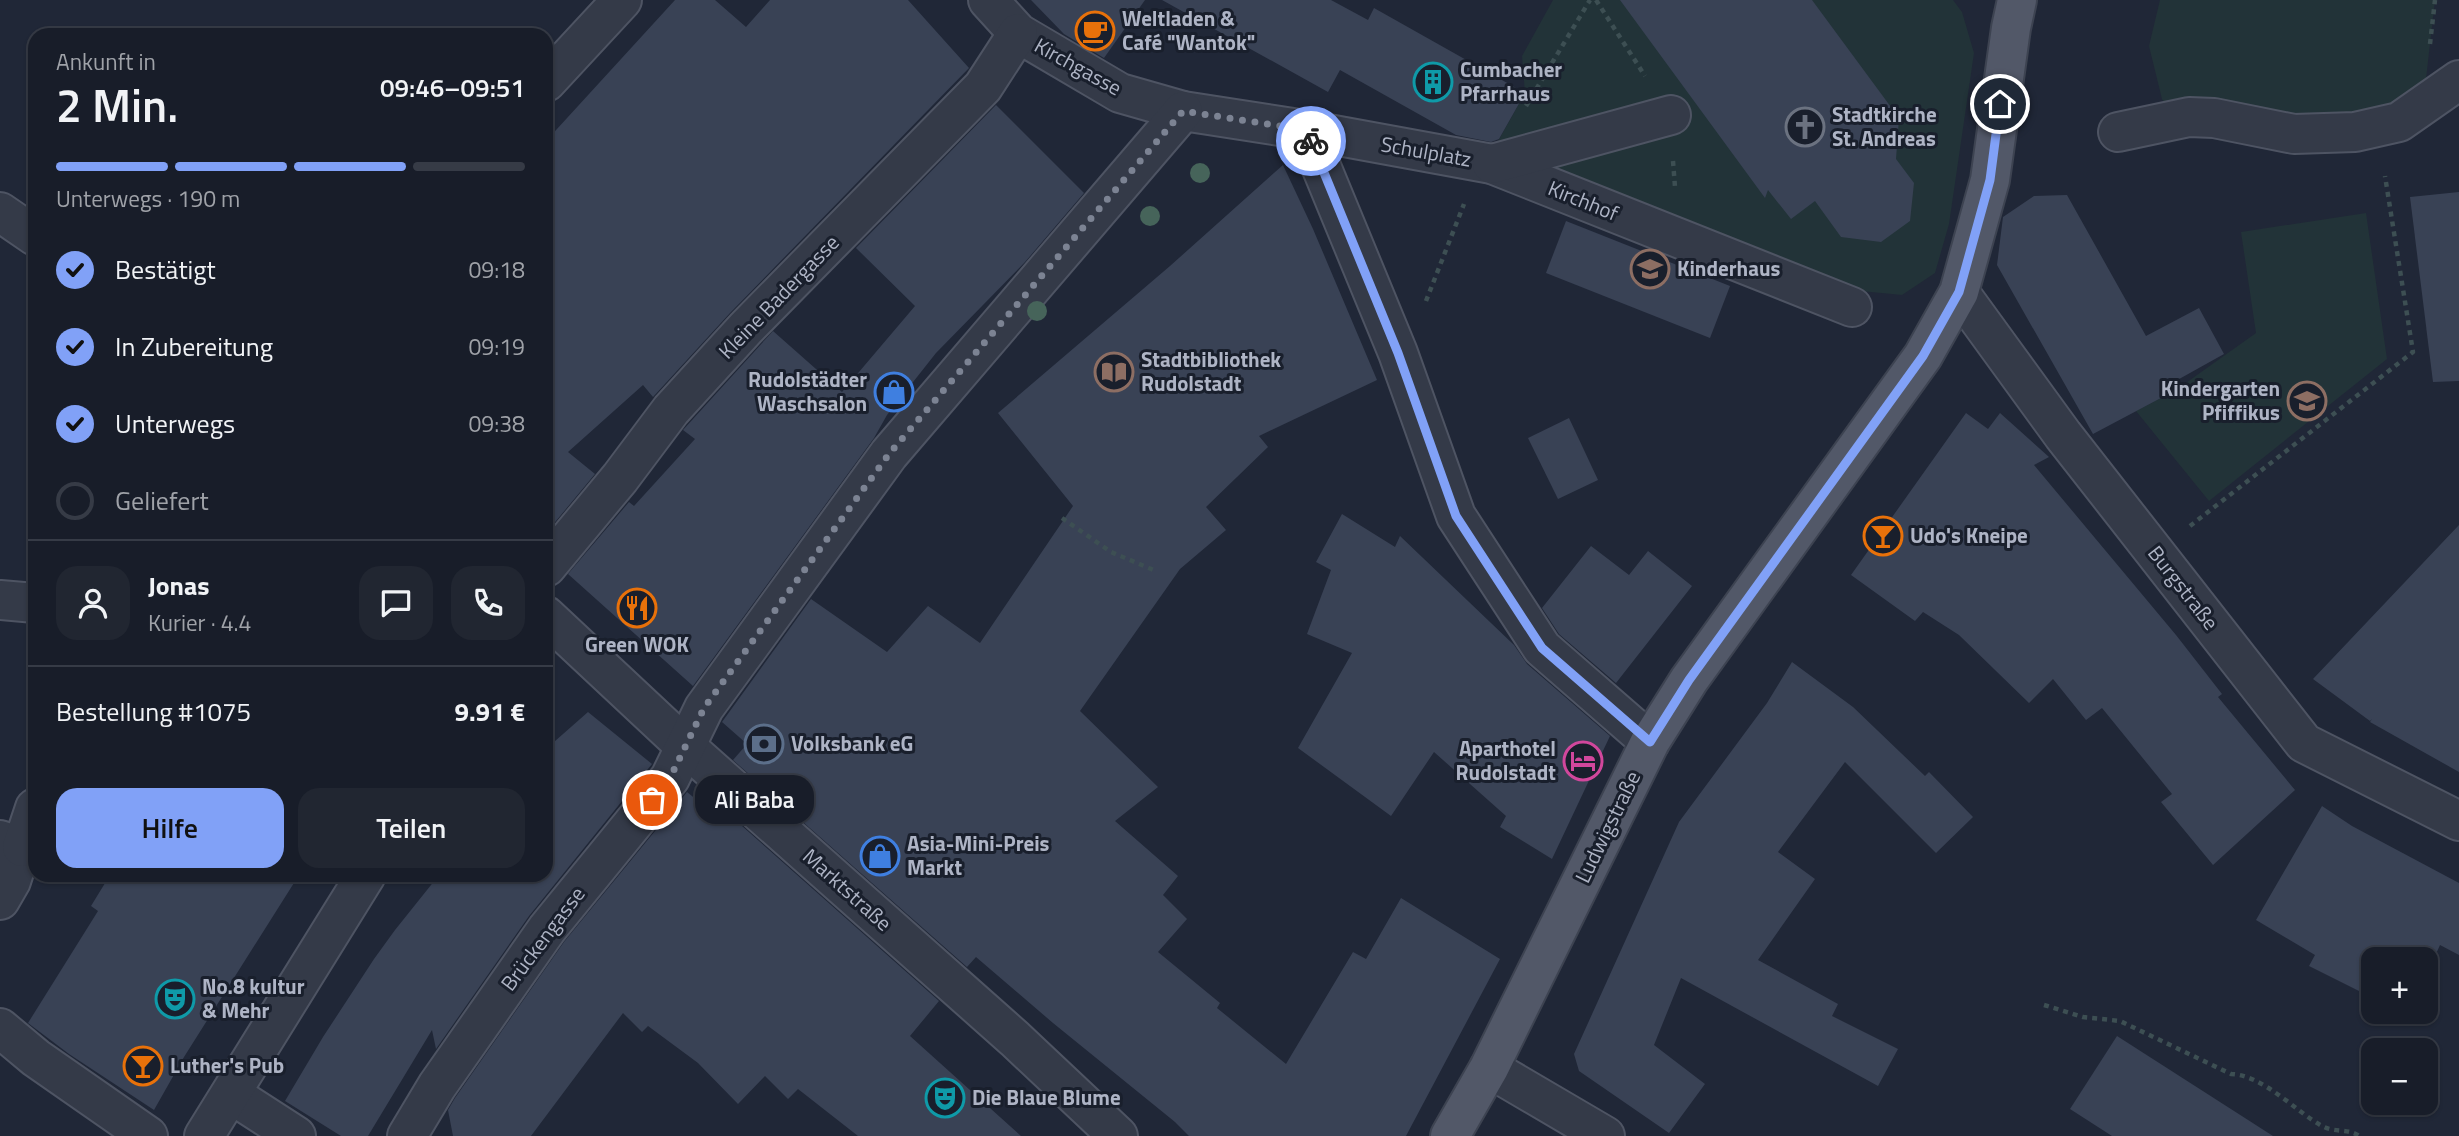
<!DOCTYPE html>
<html lang="de">
<head>
<meta charset="utf-8">
<style>
	:root { --surface:#181d29; --page:#212631; --text:#f1f3f6; --muted:#9fa2a8; --line:#363b46; --accent:#81a1f7 }
	body { margin:0; font-family:"Titillium Web",sans-serif; background:var(--page); color:var(--text); height:100vh; display:flex; flex-direction:column; font-size:26px; white-space:nowrap }
	* { box-sizing:border-box; margin:0 }
	p { font-size:23px; color:var(--muted) }
	.icon { flex:none; width:38px; height:38px; fill:none; stroke:currentColor; stroke-width:2; stroke-linecap:round; stroke-linejoin:round }
	.map { position:relative; flex:1; overflow:hidden }
	.sheet { position:absolute; left:28px; top:28px; width:525px; height:854px; display:flex; flex-direction:column; background:var(--surface); border-radius:21px; box-shadow:0 2px 5px #0004,0 0 0 2px var(--line) }
	.sheet>* { flex:none }
	.controls { position:absolute; left:2361px; top:947px; display:grid; gap:14px }
	.controls a { display:grid; place-items:center; width:77px; height:77px; border-radius:14px; background:var(--surface); box-shadow:0 2px 5px #0004,0 0 0 2px var(--line); font-size:35px }
	.pin { position:absolute; display:grid; place-items:center; width:60px; height:60px; color:#fff; margin:-30px; border:4px solid #fff; border-radius:50%; box-shadow:0 2px 7px #0007 }
	.courier { position:absolute; display:grid; place-items:center; width:70px; height:70px; margin:-35px; border:5px solid #81a1f7; border-radius:50%; background:#fff; color:#222; box-shadow:0 2px 9px #0007 }
	.bubble { position:absolute; height:49px; border-radius:21px; background:var(--surface); box-shadow:0 2px 5px #0004,0 0 0 2px var(--line); font-size:23px; font-weight:600; line-height:49px; text-align:center }
	.head em { font-style:normal; font-weight:600 }
	.head div { display:flex; flex-direction:column-reverse }
	.head { display:flex; align-items:center; justify-content:space-between; height:119px; padding:0 28px }
	h1 { font-size:46px; font-weight:600; line-height:52px }
	.bar { display:grid; grid-template-columns:repeat(4,1fr); gap:10px 7px; align-content:center; height:84px; padding:0 28px }
	.bar i { height:9px; border-radius:5px; background:var(--line) }
	.bar .selected { background:var(--accent) }
	.bar p { grid-column:span 4 }
	.line { display:flex; align-items:center; gap:18px; padding:0 28px; border-top:2px solid var(--line) }
	.line div { flex:1 }
	.round { display:grid; place-items:center; flex:none; width:74px; height:74px; border-radius:21px; background:var(--page) }
	ol { padding:0 28px; list-style:none }
	li { display:flex; align-items:center; gap:21px; height:77px }
	li p { margin-inline-start:auto }
	li .icon { padding:7px; border-radius:50%; background:var(--accent); color:#111; stroke-width:4 }
	li:last-child { color:var(--muted) }
	li i { width:38px; height:38px; border:4px solid var(--line); border-radius:50% }
	.cta { display:flex; gap:14px; margin-top:auto; padding:14px 28px }
	.cta a { flex:1; height:80px; border-radius:21px; background:var(--accent); color:#111; font-size:28px; font-weight:600; line-height:80px; text-align:center }
	.cta a+a { background:var(--page); color:var(--text) }
	.map>svg:first-child { display:block }
</style>
</head>
<body>
<div class="map">
<svg width="2459" height="1136" viewBox="0 0 2459 1136">
	<rect width="100%" height="100%" fill="#202737"/>
	<g fill="#223338">
		<polygon points="1553,0 1953,0 1962,12 1974,53 1949,224 1935,273 1902,295 1861,291 1497,143 1525,93 1522,56"/>
		<polygon points="2160,0 2435,0 2423,105 2399,122 2175,120 2162,99 2149,46"/>
		<polygon points="2366,213 2387,359 2209,501 2136,411 2176,390 2256,333 2241,232"/>
	</g>
	<g fill="#394255">
		<polygon points="675,0 715,0 746,27 770,0 908,0 969,68 730,313 653,397 643,385 568,452 595,474 546,533 546,141"/>
		<polygon points="1031,0 1145,0 1104,58 1064,34"/>
		<polygon points="1162,0 1331,0 1368,20 1374,8 1525,93 1499,139 1491,142 1456,135 1340,70 1328,92"/>
		<polygon points="1620,0 1812,0 1899,118 1896,159 1914,183 1910,221 1881,242 1841,237 1815,201 1791,219 1768,190 1765,198"/>
		<polygon points="996,105 1084,193 1025,262 936,353 887,415 874,438 693,686 568,574 629,502 634,506 695,439 683,430 773,331 842,392 915,306 856,248"/>
		<polygon points="1283,165 1313,229 1377,380 1259,436 1268,447 1206,507 1226,530 1180,569 1080,711 1158,787 1115,821 1178,876 1163,895 1187,919 1158,952 1220,1003 1217,1008 1286,1064 1353,952 1366,959 1401,898 1500,959 1406,1136 1189,1136 1175,1122 1053,1023 976,957 967,967 733,760 747,744 722,722 811,599 887,652 928,606 980,643 1073,506 998,413 1170,266"/>
		<polygon points="2459,192 2459,381 2433,382 2410,197"/>
		<polygon points="2067,195 2146,336 2199,308 2224,354 2172,383 2176,390 2093,434 1997,265 2003,217 2034,196"/>
		<polygon points="1566,221 1730,286 1710,338 1546,273"/>
		<polygon points="1966,413 1988,429 2000,413 2049,457 2034,465 2176,635 2222,694 2218,697 2295,790 2213,865 2161,802 2172,794 2102,708 2086,720 2053,679 2029,703 1959,635 1923,612 1915,621 1851,575"/>
		<polygon points="1569,418 1598,480 1558,499 1528,438"/>
		<polygon points="1342,514 1395,547 1400,536 1514,645 1527,664 1610,736 1552,859 1500,827 1506,816 1434,752 1391,816 1298,748 1352,653 1307,634 1331,570 1316,562"/>
		<polygon points="2459,525 2459,772 2370,722 2372,719 2370,721 2313,679"/>
		<polygon points="1591,546 1629,575 1648,551 1692,586 1616,683 1559,634 1542,608"/>
		<polygon points="1792,662 1853,707 1925,776 1929,772 1973,817 1936,853 1845,762 1778,852 1815,879 1758,960 1838,1004 1832,1016 1898,1049 1878,1086 1681,978 1654,1045 1705,1084 1669,1133 1579,1071 1574,1054 1679,822 1767,703"/>
		<polygon points="588,712 652,764 529,916 436,1049 432,1030 368,1136 341,1136 285,1101 323,1037 374,959 395,930 439,875 546,875 546,749"/>
		<polygon points="687,792 698,801 705,793 939,1001 910,1036 1021,1136 858,1136 798,1089 788,1099 765,1076 738,1104 698,1063 648,1026 642,1032 623,1013 531,1136 453,1136 448,1110 455,1098 564,942"/>
		<polygon points="2322,806 2352,826 2459,883 2459,955 2440,945 2426,976 2426,959 2373,959 2373,998 2309,966 2315,955 2256,920"/>
		<polygon points="110,875 299,875 184,1057 154,1110 69,1054 28,1023 98,911 91,906"/>
		<polygon points="2117,1036 2273,1136 2112,1136 2070,1109"/>
	</g>
	<g fill="none" stroke-linecap="round" stroke-linejoin="round">
		<defs>
			<g id="minor">
				<polyline points="988,0 1018,33 1120,93 1183,111 1306,130 1492,164 1852,307"/>
				<polyline points="546,82 622,0"/>
				<polyline points="1306,130 1398,353 1456,516 1542,648 1650,742"/>
				<polyline points="2118,132 2189,117 2214,118 2294,134 2355,132 2399,122 2459,80"/>
				<polyline points="1492,164 1671,115"/>
				<polyline points="0,212 35,236"/>
				<polyline points="1959,292 2063,435 2304,743 2459,821"/>
				<polyline points="546,567 620,478 671,410 746,328 983,87 1018,33"/>
				<polyline points="0,600 35,603"/>
				<polyline points="546,616 686,747 1015,1039 1118,1136"/>
				<polyline points="0,840 22,847 11,881 0,900"/>
				<polyline points="22,847 35,808"/>
				<polyline points="0,1028 36,1058 148,1136"/>
				<polyline points="1489,1068 1605,1136"/>
				<polyline points="231,1094 296,1136"/>
				<polyline points="204,1136 366,875"/>
				<polyline points="407,1136 437,1086 547,929 670,778 704,708 889,454 1183,111"/>
			</g>
			<polyline id="major" points="1450,1136 1489,1068 1650,742 1689,680 1923,356 1959,292 1990,180 2011,28 2017,0"/>
		</defs>
		<use href="#minor" stroke="#4e5463" stroke-width="42"/>
		<use href="#major" stroke="#3d4351" stroke-width="42"/>
		<g stroke="#3d4f53" stroke-width="4.5" stroke-dasharray="5 5" stroke-linecap="butt">
			<polyline points="1596,0 1645,76"/>
			<polyline points="2430,44 2435,0"/>
			<polyline points="1526,106 1590,0"/>
			<polyline points="1673,161 1675,187"/>
			<polyline points="1426,301 1464,204"/>
			<polyline points="1062,518 1111,552 1156,571"/>
			<polyline points="2190,526 2413,352 2385,176"/>
			<path d="M2044,1005L2083,1017L2120,1021L2231,1074C2263,1075 2295,1111 2322,1126C2334,1133 2348,1128 2359,1136"/>
		</g>
		<use href="#minor" stroke="#343a48" stroke-width="38"/>
		<use href="#major" stroke="#525868" stroke-width="38"/>
	</g>
	<g fill="#46645a">
		<circle cx="1200" cy="173" r="10"/>
		<circle cx="1150" cy="216" r="10"/>
		<circle cx="1037" cy="311" r="10"/>
	</g>
	<g fill="none" stroke-linecap="round" stroke-linejoin="round">
		<polyline stroke="#7c8393" stroke-width="7" stroke-dasharray="0 12.6" points="652,800 670,778 704,708 889,454 1183,111 1306,130 1311,141"/>
		<polyline stroke="#81a1f7" stroke-width="9" points="1311,141 1398,353 1456,516 1542,648 1650,742 1689,680 1923,356 1959,292 1990,180 2000,104"/>
	</g>
	<defs>
		<symbol id="cafe-ring" viewBox="-11 -11 22 22"><circle r="9.5" fill="#191f2c" stroke="#e8710a" stroke-width="1.5"/><path d="M-5.5-4.5H6V0H3Q3 3.5 0 3.5H-2.5Q-5.5 3.5-5.5 0ZM3-3.2v2h1.7v-2ZM-6 4.5H4V6H-6Z" fill="#e8710a"/></symbol>
		<symbol id="building-ring" viewBox="-11 -11 22 22"><circle r="9.5" fill="#191f2c" stroke="#0f9aa8" stroke-width="1.5"/><path d="M-4-6H4V6H1V3H-1V6H-4ZM-2.5-4.3h1.7v1.8h-1.7ZM.8-4.3h1.7v1.8H.8ZM-2.5-1h1.7V.8h-1.7ZM.8-1h1.7V.8H.8Z" fill="#0f9aa8"/></symbol>
		<symbol id="church-ring" viewBox="-11 -11 22 22"><circle r="9.5" fill="#191f2c" stroke="#6b7280" stroke-width="1.5"/><path d="M-1.2-6h2.4v3.5h3.3v2.4h-3.3V6h-2.4V-.1h-3.3v-2.4h3.3Z" fill="#6b7280"/></symbol>
		<symbol id="school-ring" viewBox="-11 -11 22 22"><circle r="9.5" fill="#191f2c" stroke="#8d6e63" stroke-width="1.5"/><path d="M0-5L7-2L0 1L-7-2ZM-4 1L0 2.5L4 1V4Q0 6-4 4Z" fill="#8d6e63"/></symbol>
		<symbol id="library-ring" viewBox="-11 -11 22 22"><circle r="9.5" fill="#191f2c" stroke="#8d6e63" stroke-width="1.5"/><path d="M-6-4Q-3-5.5-.7-3.5V5Q-3 3-6 4ZM6-4Q3-5.5 .7-3.5V5Q3 3 6 4Z" fill="#8d6e63"/></symbol>
		<symbol id="shop-ring" viewBox="-11 -11 22 22"><circle r="9.5" fill="#191f2c" stroke="#3f7fe0" stroke-width="1.5"/><path d="M-5-2.5h2.3a2.7 3.5 0 0 1 5.4 0H5L5.5 6h-11ZM-1.5-2.5h3a1.5 2.3 0 0 0-3 0Z" fill="#3f7fe0"/></symbol>
		<symbol id="bar-ring" viewBox="-11 -11 22 22"><circle r="9.5" fill="#191f2c" stroke="#e8710a" stroke-width="1.5"/><path d="M-6-5H6L.8 .8V4.5H3.5V6h-7V4.5H-.8V.8Z" fill="#e8710a"/></symbol>
		<symbol id="restaurant-ring" viewBox="-11 -11 22 22"><circle r="9.5" fill="#191f2c" stroke="#e8710a" stroke-width="1.5"/><path d="M-5-6h1v4h1v-4h1v4h1v-4h1v5L-1.5 .5V6h-2V.5L-5-1ZM5-6V6H3V1.5H1.5Q1.5-4 5-6Z" fill="#e8710a"/></symbol>
		<symbol id="bank-ring" viewBox="-11 -11 22 22"><circle r="9.5" fill="#191f2c" stroke="#5c6f8a" stroke-width="1.5"/><path d="M-6-4H6V4H-6ZM0-2.3a2.3 2.3 0 1 0 0 4.6a2.3 2.3 0 1 0 0-4.6Z" fill="#5c6f8a"/></symbol>
		<symbol id="hotel-ring" viewBox="-11 -11 22 22"><circle r="9.5" fill="#191f2c" stroke="#d1479c" stroke-width="1.5"/><path d="M-6-4.5h1.5V1H6V5H4.5V3h-9V5H-6ZM-4 0a1.8 1.8 0 1 1 3.6 0ZM.5 0V-2.5h3Q6-2.5 6 0Z" fill="#d1479c"/></symbol>
		<symbol id="theatre-ring" viewBox="-11 -11 22 22"><circle r="9.5" fill="#191f2c" stroke="#0f9aa8" stroke-width="1.5"/><path d="M-5-5.5Q0-4 5-5.5V0Q5 5 0 6Q-5 5-5 0ZM-3.3-2.5H-1v1.5H-3.3ZM1-2.5H3.3v1.5H1ZM-2.8 1Q0 5.5 2.8 1Z" fill="#0f9aa8"/></symbol>
	</defs>
	<g fill-rule="evenodd">
		<use href="#cafe-ring" x="1073" y="9" width="44" height="44"/>
		<use href="#building-ring" x="1411" y="60" width="44" height="44"/>
		<use href="#church-ring" x="1783" y="105" width="44" height="44"/>
		<use href="#school-ring" x="1628" y="247" width="44" height="44"/>
		<use href="#library-ring" x="1092" y="350" width="44" height="44"/>
		<use href="#shop-ring" x="872" y="370" width="44" height="44"/>
		<use href="#school-ring" x="2285" y="379" width="44" height="44"/>
		<use href="#bar-ring" x="1861" y="514" width="44" height="44"/>
		<use href="#restaurant-ring" x="615" y="586" width="44" height="44"/>
		<use href="#bank-ring" x="742" y="722" width="44" height="44"/>
		<use href="#hotel-ring" x="1561" y="739" width="44" height="44"/>
		<use href="#shop-ring" x="858" y="834" width="44" height="44"/>
		<use href="#theatre-ring" x="153" y="977" width="44" height="44"/>
		<use href="#bar-ring" x="121" y="1044" width="44" height="44"/>
		<use href="#theatre-ring" x="923" y="1076" width="44" height="44"/>
	</g>
	<g text-anchor="middle" stroke-width="6" stroke-linejoin="round" paint-order="stroke">
		<g font-size="21" font-weight="bold" fill="#aeb4c5" stroke="#191f2c" text-anchor="start">
			<text x="1122" y="26">Weltladen &amp;<tspan x="1122" dy="24">Café "Wantok"</tspan></text>
			<text x="1460" y="77">Cumbacher<tspan x="1460" dy="24">Pfarrhaus</tspan></text>
			<text x="1832" y="122">Stadtkirche<tspan x="1832" dy="24">St. Andreas</tspan></text>
			<text x="1677" y="276">Kinderhaus</text>
			<text x="1141" y="367">Stadtbibliothek<tspan x="1141" dy="24">Rudolstadt</tspan></text>
			<text x="867" y="387" text-anchor="end">Rudolstädter<tspan x="867" dy="24">Waschsalon</tspan></text>
			<text x="2280" y="396" text-anchor="end">Kindergarten<tspan x="2280" dy="24">Pfiffikus</tspan></text>
			<text x="1910" y="543">Udo's Kneipe</text>
			<text x="637" y="652" text-anchor="middle">Green WOK</text>
			<text x="791" y="751">Volksbank eG</text>
			<text x="1556" y="756" text-anchor="end">Aparthotel<tspan x="1556" dy="24">Rudolstadt</tspan></text>
			<text x="907" y="851">Asia-Mini-Preis<tspan x="907" dy="24">Markt</tspan></text>
			<text x="202" y="994">No.8 kultur<tspan x="202" dy="24">&amp; Mehr</tspan></text>
			<text x="170" y="1073">Luther's Pub</text>
			<text x="972" y="1105">Die Blaue Blume</text>
		</g>
		<g font-size="21" fill="#aeb4c5" stroke="#191f2c">
			<text transform="translate(1078 67) rotate(29)" y="7">Kirchgasse</text>
			<text transform="translate(1426 152) rotate(10)" y="7">Schulplatz</text>
			<text transform="translate(1583 201) rotate(22)" y="7">Kirchhof</text>
			<text transform="translate(779 297) rotate(-46)" y="7">Kleine Badergasse</text>
			<text transform="translate(2183 588) rotate(52)" y="7">Burgstraße</text>
			<text transform="translate(1608 827) rotate(-64)" y="7">Ludwigstraße</text>
			<text transform="translate(847 890) rotate(42)" y="7">Marktstraße</text>
			<text transform="translate(543 939) rotate(-53)" y="7">Brückengasse</text>
		</g>
	</g>
</svg>
<div class="controls">
<a>+</a>
<a>−</a>
</div>
<div class="pin" style="left:652px;top:800px;background:#ea580c"><svg class="icon" aria-label="bag" viewBox="0 0 24 24"><path d="M5 8h14l-1 12H6zM9 8a3 3 0 0 1 6 0"/></svg></div>
<div class="pin" style="left:2000px;top:104px;background:#1f2937"><svg class="icon" aria-label="home" viewBox="0 0 24 24"><path d="M3 11l9-7 9 7M6 9v11h12V9"/></svg></div>
<div class="courier" style="left:1311px;top:141px"><svg class="icon" aria-label="bike" viewBox="0 0 24 24"><circle cx="6" cy="16" r="4"/><circle cx="18" cy="16" r="4"/><path d="M6 16l4-8h5l3 8M10 8l3 8H6M13 5h3"/></svg></div>
<div class="bubble" style="left:695px;top:775px;width:119px">Ali Baba</div>
<section class="sheet">
<div class="head"><div><h1>2 Min.</h1><p>Ankunft in</p></div><em>09:46–09:51</em></div>
<div class="bar"><i class="selected"></i><i class="selected"></i><i class="selected"></i><i></i><p>Unterwegs · 190 m</p></div>
<ol>
<li><svg class="icon" aria-label="check" viewBox="0 0 24 24"><path d="M5 12l5 5 9-10"/></svg>Bestätigt<p>09:18</p></li>
<li><svg class="icon" aria-label="check" viewBox="0 0 24 24"><path d="M5 12l5 5 9-10"/></svg>In Zubereitung<p>09:19</p></li>
<li><svg class="icon" aria-label="check" viewBox="0 0 24 24"><path d="M5 12l5 5 9-10"/></svg>Unterwegs<p>09:38</p></li>
<li><i></i>Geliefert</li>
</ol>
<div class="line" style="height:126px"><a class="round"><svg class="icon" aria-label="person" viewBox="0 0 24 24"><circle cx="12" cy="8" r="4"/><path d="M4 21q1-7 8-7t8 7"/></svg></a><div><b>Jonas</b><p>Kurier · 4.4</p></div><a class="round"><svg class="icon" aria-label="chat" viewBox="0 0 24 24"><path d="M4 5h16v11H9l-5 4z"/></svg></a><a class="round"><svg class="icon" aria-label="phone" viewBox="0 0 24 24"><path d="M5 4h4l2 5-3 2q2 4 5 5l2-3 5 2v4C11 20 4 13 5 4z"/></svg></a></div>
<div class="line" style="height:91px"><div>Bestellung #1075</div><b>9.91 €</b></div>
<div class="cta"><a>Hilfe</a><a>Teilen</a></div>
</section>
</div>
</body>
</html>
